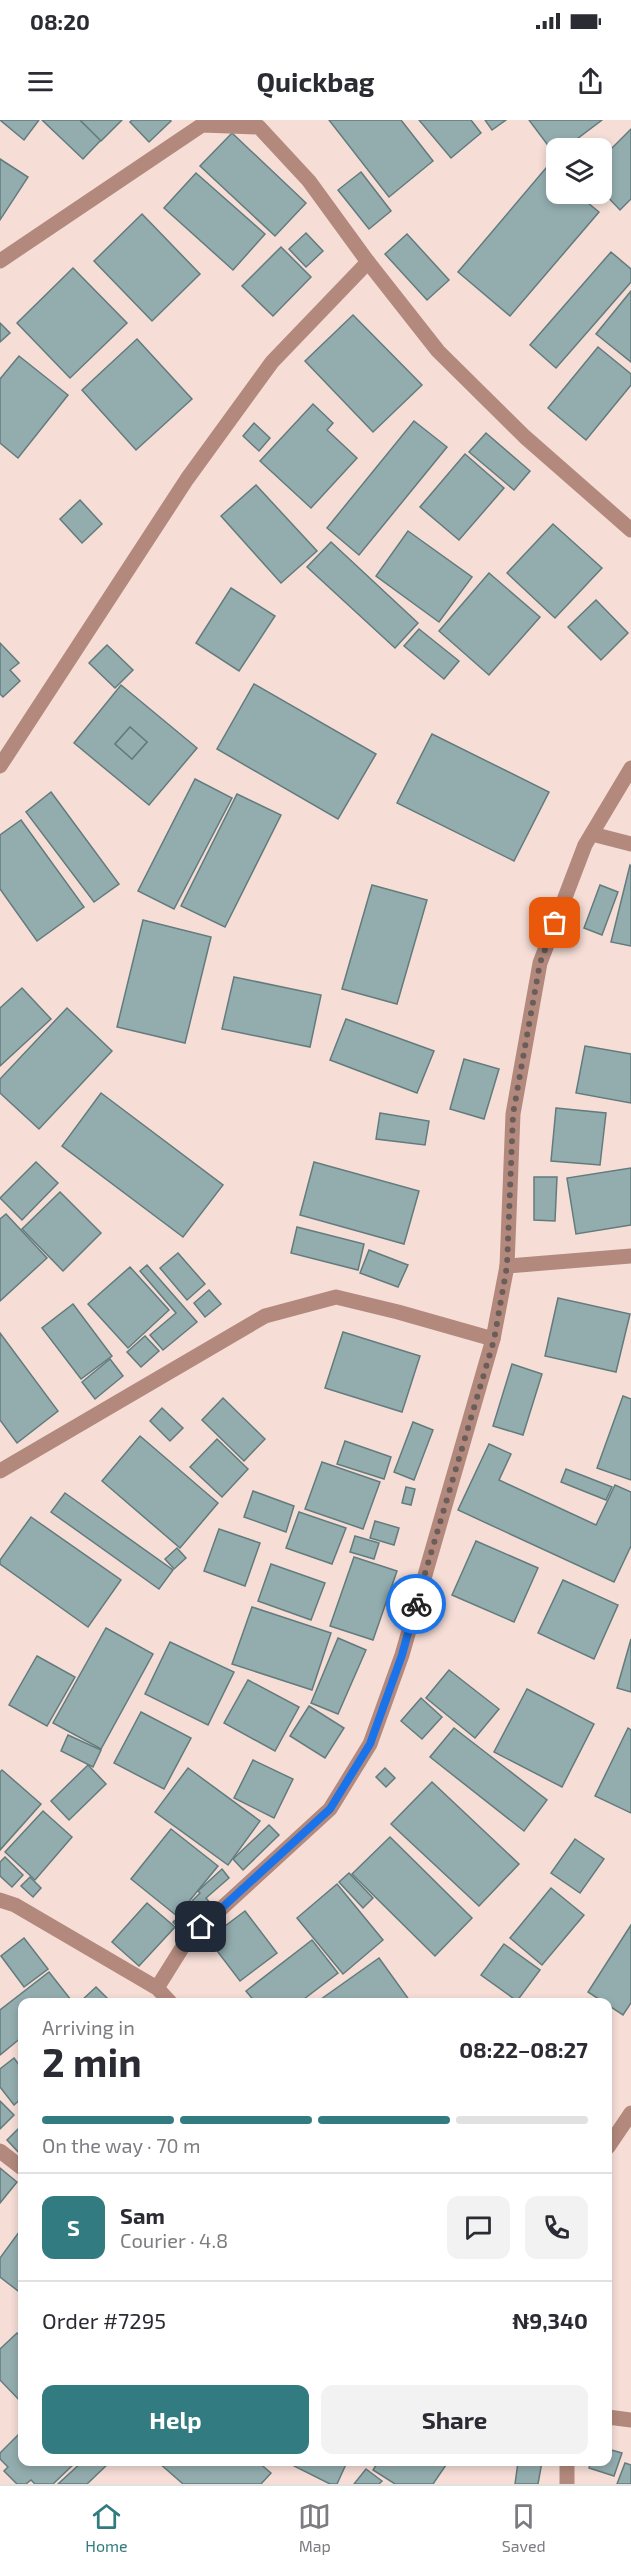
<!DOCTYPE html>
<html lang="en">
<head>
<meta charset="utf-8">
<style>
	:root { --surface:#fff; --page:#f2f2f3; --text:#2b2b33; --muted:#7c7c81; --line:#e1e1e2; --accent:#327b80 }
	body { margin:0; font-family:"Exo 2",sans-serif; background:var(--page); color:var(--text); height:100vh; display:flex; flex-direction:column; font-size:22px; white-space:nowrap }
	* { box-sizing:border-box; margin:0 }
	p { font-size:20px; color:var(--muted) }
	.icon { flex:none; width:33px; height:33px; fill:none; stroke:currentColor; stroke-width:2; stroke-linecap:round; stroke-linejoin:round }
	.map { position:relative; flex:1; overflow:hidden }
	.sheet { position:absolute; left:18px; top:1878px; width:594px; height:468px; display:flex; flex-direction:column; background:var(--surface); border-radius:12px; box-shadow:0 3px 9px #0003 }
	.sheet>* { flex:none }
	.fabs { position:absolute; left:546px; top:18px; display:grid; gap:12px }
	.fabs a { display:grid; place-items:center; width:66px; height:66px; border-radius:12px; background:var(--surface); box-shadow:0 3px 9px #0003; font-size:30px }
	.pin { position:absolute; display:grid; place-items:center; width:51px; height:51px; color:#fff; margin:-26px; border-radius:12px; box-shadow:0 3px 9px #0006 }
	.courier { position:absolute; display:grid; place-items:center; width:60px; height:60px; margin:-30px; border:4px solid #1a73e8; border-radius:50%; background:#fff; color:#222; box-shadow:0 2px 8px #0007 }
	.summary em { font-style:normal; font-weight:700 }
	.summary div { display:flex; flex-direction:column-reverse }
	.summary { display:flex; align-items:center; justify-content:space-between; height:102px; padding:0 24px }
	h1 { font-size:39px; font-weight:700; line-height:45px }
	.bar { display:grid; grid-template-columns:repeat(4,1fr); gap:9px 6px; align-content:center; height:72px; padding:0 24px }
	.bar i { height:8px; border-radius:4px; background:var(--line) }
	.bar .current { background:var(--accent) }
	.bar p { grid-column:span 4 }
	.line { display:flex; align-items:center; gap:15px; padding:0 24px; border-top:2px solid var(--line) }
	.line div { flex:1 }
	.round { display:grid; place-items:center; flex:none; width:63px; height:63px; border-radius:12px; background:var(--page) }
	.action { display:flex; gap:12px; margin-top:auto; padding:12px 24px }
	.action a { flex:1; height:69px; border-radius:12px; background:var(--accent); color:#fff; font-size:24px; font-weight:700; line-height:69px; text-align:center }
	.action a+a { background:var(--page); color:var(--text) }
	.status { display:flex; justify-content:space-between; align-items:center; height:42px; padding:0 30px; background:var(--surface); direction:ltr }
	.status svg { height:16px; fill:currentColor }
	header { display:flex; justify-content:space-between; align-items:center; height:78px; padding:0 24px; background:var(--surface); font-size:27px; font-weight:700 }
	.dock { display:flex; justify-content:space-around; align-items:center; height:84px; border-top:2px solid var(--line); background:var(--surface); font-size:16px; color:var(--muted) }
	.dock a { display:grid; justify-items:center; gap:3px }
	.dock .current { color:var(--accent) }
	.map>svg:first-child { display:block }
</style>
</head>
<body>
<div class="status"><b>08:20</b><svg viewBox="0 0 49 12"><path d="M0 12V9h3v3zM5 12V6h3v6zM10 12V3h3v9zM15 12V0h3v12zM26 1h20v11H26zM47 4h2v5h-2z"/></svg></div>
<header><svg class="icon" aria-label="menu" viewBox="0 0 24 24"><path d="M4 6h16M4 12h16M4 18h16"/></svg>Quickbag<svg class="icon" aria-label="share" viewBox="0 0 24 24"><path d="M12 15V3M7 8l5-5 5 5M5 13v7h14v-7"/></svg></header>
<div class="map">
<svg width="631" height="2364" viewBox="0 0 631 2364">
	<rect width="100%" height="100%" fill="#f6ded7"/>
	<g fill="#93adae" stroke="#637b7d" stroke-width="1.5" fill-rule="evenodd">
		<polygon points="0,0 39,0 24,20"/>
		<polygon points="42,0 80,0 101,20 83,39"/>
		<polygon points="80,0 122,0 101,21"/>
		<polygon points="132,0 170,0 171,1 149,22 130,2"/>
		<polygon points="329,0 401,0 433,41 389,77"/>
		<polygon points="419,0 471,0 481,13 451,38"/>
		<polygon points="485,0 506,0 492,10"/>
		<polygon points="529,0 602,0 565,28 556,28 556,36"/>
		<polygon points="631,9 631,79 620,90 602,71 602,38"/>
		<polygon points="232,13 306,83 275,116 200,46"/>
		<polygon points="0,39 28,57 0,100"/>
		<polygon points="546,48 556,56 556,74 577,74 599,92 510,196 458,152"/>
		<polygon points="361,52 391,91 369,109 338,70"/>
		<polygon points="196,53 265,114 233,150 164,88"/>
		<polygon points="142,94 200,154 152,201 94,141"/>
		<polygon points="306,113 323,131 306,147 289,129"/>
		<polygon points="407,114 449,160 427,180 385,134"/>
		<polygon points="281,127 311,157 273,196 242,166"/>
		<polygon points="611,132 631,149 631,162 556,248 530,225"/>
		<polygon points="73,148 127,203 70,258 17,203"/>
		<polygon points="631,171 631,242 596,214"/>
		<polygon points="353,195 422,265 373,312 305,241"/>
		<polygon points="0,203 10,213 0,222"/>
		<polygon points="137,219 192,279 136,330 82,270"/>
		<polygon points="598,227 631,254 631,265 586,320 548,288"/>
		<polygon points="19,236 68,275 18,338 0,323 0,259"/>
		<polygon points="313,284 333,303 327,310 357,338 311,388 260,341"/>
		<polygon points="414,301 447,327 359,435 327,408"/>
		<polygon points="254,303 270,318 259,331 243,316"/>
		<polygon points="486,313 530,351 514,370 469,332"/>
		<polygon points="465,334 504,368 459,420 420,387"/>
		<polygon points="256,365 317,431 281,463 221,396"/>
		<polygon points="80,380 102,404 82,423 60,399"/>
		<polygon points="553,404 602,448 555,498 507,453"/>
		<polygon points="408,411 472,457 439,502 376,456"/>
		<polygon points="331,422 418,503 395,528 307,447"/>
		<polygon points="489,453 540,497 489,555 439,511"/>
		<polygon points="231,468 275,496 239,551 196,523"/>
		<polygon points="596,480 628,513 601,540 568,507"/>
		<polygon points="419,509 459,541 444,559 404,526"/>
		<polygon points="0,523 19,543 10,550 20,561 3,577 0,574"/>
		<polygon points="107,525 133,550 115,568 89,543"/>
		<polygon points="254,564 376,634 338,699 217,629"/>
		<path d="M121,565L197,628L149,685L74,623ZM130,607L147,622L132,639L115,624Z"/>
		<polygon points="130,607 147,622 132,639 115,624"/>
		<polygon points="432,614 549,672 514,741 397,683"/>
		<polygon points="195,659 232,678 174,789 138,771"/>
		<polygon points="51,672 119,764 94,782 26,692"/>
		<polygon points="237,674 281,695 225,807 181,786"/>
		<polygon points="21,700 84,787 37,821 0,769 0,715"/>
		<polygon points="630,745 631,746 631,826 611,822"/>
		<polygon points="372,765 427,780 397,884 342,869"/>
		<polygon points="600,765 618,772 602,815 584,808"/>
		<polygon points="143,800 211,817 185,923 117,907"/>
		<polygon points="234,857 321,875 310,927 222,909"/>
		<polygon points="22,868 51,899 0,946 0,888"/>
		<polygon points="67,888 112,931 39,1009 0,973 0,959"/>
		<polygon points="346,899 434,931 417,973 330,940"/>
		<polygon points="585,926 631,934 631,983 576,973"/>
		<polygon points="464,939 499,949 484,999 450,989"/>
		<polygon points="101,973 223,1065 183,1117 62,1026"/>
		<polygon points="556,988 606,993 600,1045 551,1041"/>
		<polygon points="380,993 429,1001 425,1025 376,1019"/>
		<polygon points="36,1042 58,1063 22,1100 0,1078"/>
		<polygon points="314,1042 419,1071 404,1124 300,1095"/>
		<polygon points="631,1048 631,1105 576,1114 567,1058"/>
		<polygon points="534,1057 557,1057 555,1101 534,1100"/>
		<polygon points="60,1072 101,1113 63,1151 22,1109"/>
		<polygon points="6,1094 47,1138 0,1181 0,1099"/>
		<polygon points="297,1107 364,1124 358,1150 291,1133"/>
		<polygon points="369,1130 408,1145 398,1167 360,1153"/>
		<polygon points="178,1133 205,1164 187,1180 160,1148"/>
		<polygon points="147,1145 197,1202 163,1230 150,1215 176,1193 140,1151"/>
		<polygon points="130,1147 169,1190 128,1228 88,1184"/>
		<polygon points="209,1170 221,1184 205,1197 194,1183"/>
		<polygon points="558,1178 630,1194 616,1252 545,1236"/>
		<polygon points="73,1184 112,1236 81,1259 42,1208"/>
		<polygon points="343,1212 420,1236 402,1292 325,1268"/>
		<polygon points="0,1213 58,1291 17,1323 0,1300"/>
		<polygon points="145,1216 159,1231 141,1247 127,1232"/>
		<polygon points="110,1239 123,1256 95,1279 82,1262"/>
		<polygon points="512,1244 542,1254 523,1315 493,1306"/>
		<polygon points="623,1276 631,1279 631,1360 597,1348"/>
		<polygon points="223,1278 265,1319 244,1341 202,1300"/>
		<polygon points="162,1288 183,1308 170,1321 150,1301"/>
		<polygon points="413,1302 433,1310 414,1360 394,1352"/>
		<polygon points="140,1316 218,1383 180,1428 102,1361"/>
		<polygon points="217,1319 248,1349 222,1377 190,1347"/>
		<polygon points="345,1321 391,1337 384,1359 337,1344"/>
		<polygon points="489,1324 511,1334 499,1360 596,1405 615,1365 631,1372 631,1426 614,1462 458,1390"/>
		<polygon points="322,1342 380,1362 363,1409 305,1389"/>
		<polygon points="566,1349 612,1367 606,1380 561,1362"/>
		<polygon points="406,1367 415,1369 411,1385 402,1383"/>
		<polygon points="253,1371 294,1386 286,1412 244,1397"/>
		<polygon points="65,1373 173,1450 159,1469 51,1392"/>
		<polygon points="299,1392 346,1408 332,1444 286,1428"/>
		<polygon points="31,1397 121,1460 88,1507 0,1444 0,1440"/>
		<polygon points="375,1401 399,1408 394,1425 370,1418"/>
		<polygon points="219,1409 260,1423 245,1466 204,1451"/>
		<polygon points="355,1416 379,1423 374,1439 350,1432"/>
		<polygon points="476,1421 538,1448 514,1502 452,1475"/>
		<polygon points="177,1428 186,1438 174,1449 165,1439"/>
		<polygon points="354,1437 397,1451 373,1520 330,1506"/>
		<polygon points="271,1444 325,1463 311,1500 258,1481"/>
		<polygon points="563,1460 618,1485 594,1539 538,1513"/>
		<polygon points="252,1487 331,1513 312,1570 232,1544"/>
		<polygon points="106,1508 153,1534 101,1629 53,1603"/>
		<polygon points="338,1518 366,1530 338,1594 311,1583"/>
		<polygon points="631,1519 631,1572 617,1568"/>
		<polygon points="170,1522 234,1552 208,1605 145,1574"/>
		<polygon points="37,1536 75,1557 47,1606 9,1585"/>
		<polygon points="449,1550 499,1589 475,1618 426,1578"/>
		<polygon points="248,1560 299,1587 275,1631 224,1603"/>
		<polygon points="527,1569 594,1604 562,1667 494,1632"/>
		<polygon points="421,1578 442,1597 422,1619 401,1601"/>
		<polygon points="309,1586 344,1608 325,1638 290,1616"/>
		<polygon points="141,1592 191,1618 164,1669 114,1643"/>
		<polygon points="454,1608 547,1680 524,1711 430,1637"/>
		<polygon points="628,1608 631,1610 631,1693 595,1676"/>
		<polygon points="68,1615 101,1630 93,1647 61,1631"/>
		<polygon points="253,1640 293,1659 274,1698 234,1678"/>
		<polygon points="88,1645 106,1664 69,1700 51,1681"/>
		<polygon points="188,1648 260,1701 228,1745 155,1692"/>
		<polygon points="385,1648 395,1658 386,1667 376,1657"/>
		<polygon points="2,1650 41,1684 0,1730 0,1652"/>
		<polygon points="432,1662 519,1744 479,1786 391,1704"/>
		<polygon points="43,1691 72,1717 35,1760 5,1732"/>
		<polygon points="269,1705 279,1715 243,1750 233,1739"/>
		<polygon points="171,1709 218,1746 177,1796 131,1759"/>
		<polygon points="390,1717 472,1798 435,1836 352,1754"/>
		<polygon points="575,1719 604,1739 580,1773 551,1753"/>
		<polygon points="5,1737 23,1755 12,1767 0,1756 0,1742"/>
		<polygon points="222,1749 229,1758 206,1778 215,1789 186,1816 173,1802 186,1791 184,1789 200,1773 198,1771"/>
		<polygon points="349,1753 373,1778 363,1788 339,1762"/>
		<polygon points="30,1757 41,1768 33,1777 21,1766"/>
		<polygon points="337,1764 383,1820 343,1854 297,1798"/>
		<polygon points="551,1768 584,1795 542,1845 510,1818"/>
		<polygon points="147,1783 175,1807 139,1846 112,1822"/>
		<polygon points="245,1791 277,1833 240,1861 208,1819"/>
		<polygon points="631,1805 631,1883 623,1895 588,1872"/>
		<polygon points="24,1818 48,1849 24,1867 1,1836"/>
		<polygon points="312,1820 338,1853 300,1882 255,1882 246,1871"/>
		<polygon points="504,1824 540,1850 517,1881 481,1855"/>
		<polygon points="379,1838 410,1881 407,1882 317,1882"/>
		<polygon points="49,1852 71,1880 67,1882 22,1882 22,1917 0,1935 0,1890"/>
		<polygon points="96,1867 111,1882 80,1882"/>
		<polygon points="14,1938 22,1949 22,1978 14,1985 0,1967 0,1949"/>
		<polygon points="0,1981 14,1995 0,2009"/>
		<polygon points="22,2005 22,2036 7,2020"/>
		<polygon points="0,2048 17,2062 0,2083"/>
		<polygon points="22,2108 22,2174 0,2157 0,2138"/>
		<polygon points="17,2213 22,2219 22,2283 0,2260 0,2229"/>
		<polygon points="22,2311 22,2342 76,2342 53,2364 35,2364 31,2360 26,2364 17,2364 4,2351 8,2347 0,2339 0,2333"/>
		<polygon points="608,2329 622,2333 614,2356 589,2348 591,2342 608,2342"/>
		<polygon points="82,2342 110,2342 87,2364 58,2364"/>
		<polygon points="158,2342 258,2342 271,2353 261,2364 183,2364"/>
		<polygon points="296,2342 347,2342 337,2364 330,2364 294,2346"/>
		<polygon points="378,2342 448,2342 433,2364 395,2364 373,2350"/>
		<polygon points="518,2342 542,2342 538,2364 515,2364"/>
		<polygon points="625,2343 631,2345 631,2364 617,2364"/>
		<polygon points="366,2349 382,2361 379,2364 354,2364"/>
	</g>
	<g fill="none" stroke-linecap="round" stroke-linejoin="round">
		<g stroke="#b2897c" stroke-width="15">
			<polyline points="0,141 202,5 259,7 309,61 368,142 438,231 525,317 631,410"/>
			<polyline points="0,646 187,359 272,242 368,142"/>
			<polyline points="592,714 631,724"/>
			<polyline points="507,1146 631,1136"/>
			<polyline points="0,1351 265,1196 336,1177 398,1192 493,1219"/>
			<polyline points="0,1780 15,1785 157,1868 170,1882"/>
			<polyline points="157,1868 187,1820 330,1689 370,1624 402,1535 493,1219 507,1146 513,994 540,843 585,725 631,648"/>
			<polyline points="608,2027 631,1993"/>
			<polyline points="0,2031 22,2048"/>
			<polyline points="608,2297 631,2300"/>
			<polyline points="567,2342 567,2364"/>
		</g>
	</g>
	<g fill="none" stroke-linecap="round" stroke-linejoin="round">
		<polyline stroke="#6b5d59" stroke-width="6" stroke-dasharray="0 10.8" points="416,1484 494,1220 507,1146 513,994 540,843 555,803"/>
		<polyline stroke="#1a73e8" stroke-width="8" points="201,1807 330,1689 370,1624 402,1535 416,1484"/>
	</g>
</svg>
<div class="fabs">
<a><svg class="icon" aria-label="layers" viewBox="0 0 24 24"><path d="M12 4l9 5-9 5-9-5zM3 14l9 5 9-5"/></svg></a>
</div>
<div class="pin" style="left:555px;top:803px;background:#ea580c"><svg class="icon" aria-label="bag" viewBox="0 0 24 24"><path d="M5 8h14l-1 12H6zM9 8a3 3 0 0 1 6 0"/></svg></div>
<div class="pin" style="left:201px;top:1807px;background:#1f2937"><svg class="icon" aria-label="home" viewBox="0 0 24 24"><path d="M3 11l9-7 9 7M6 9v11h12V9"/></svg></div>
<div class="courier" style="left:416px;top:1484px"><svg class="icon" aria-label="bike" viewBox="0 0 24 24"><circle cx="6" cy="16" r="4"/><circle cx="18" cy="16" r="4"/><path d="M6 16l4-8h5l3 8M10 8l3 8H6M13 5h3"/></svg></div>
<section class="sheet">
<div class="summary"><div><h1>2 min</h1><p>Arriving in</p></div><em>08:22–08:27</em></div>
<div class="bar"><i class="current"></i><i class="current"></i><i class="current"></i><i></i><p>On the way · 70 m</p></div>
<div class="line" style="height:108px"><b class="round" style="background:var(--accent);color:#fff">S</b><div><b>Sam</b><p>Courier · 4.8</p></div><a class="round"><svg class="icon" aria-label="chat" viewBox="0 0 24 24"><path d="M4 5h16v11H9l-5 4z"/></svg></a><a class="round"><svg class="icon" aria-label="phone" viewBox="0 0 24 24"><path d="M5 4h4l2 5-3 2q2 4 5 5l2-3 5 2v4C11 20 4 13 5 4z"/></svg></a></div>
<div class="line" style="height:78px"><div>Order #7295</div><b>₦9,340</b></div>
<div class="action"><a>Help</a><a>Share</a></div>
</section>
</div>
<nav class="dock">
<a class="current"><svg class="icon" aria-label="home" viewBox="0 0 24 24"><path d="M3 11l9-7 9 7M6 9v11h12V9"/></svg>Home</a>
<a><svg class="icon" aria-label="map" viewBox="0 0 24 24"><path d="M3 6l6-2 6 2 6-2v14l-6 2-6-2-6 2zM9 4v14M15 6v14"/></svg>Map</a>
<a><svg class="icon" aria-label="saved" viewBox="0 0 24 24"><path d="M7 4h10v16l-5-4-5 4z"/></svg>Saved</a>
</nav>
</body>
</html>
